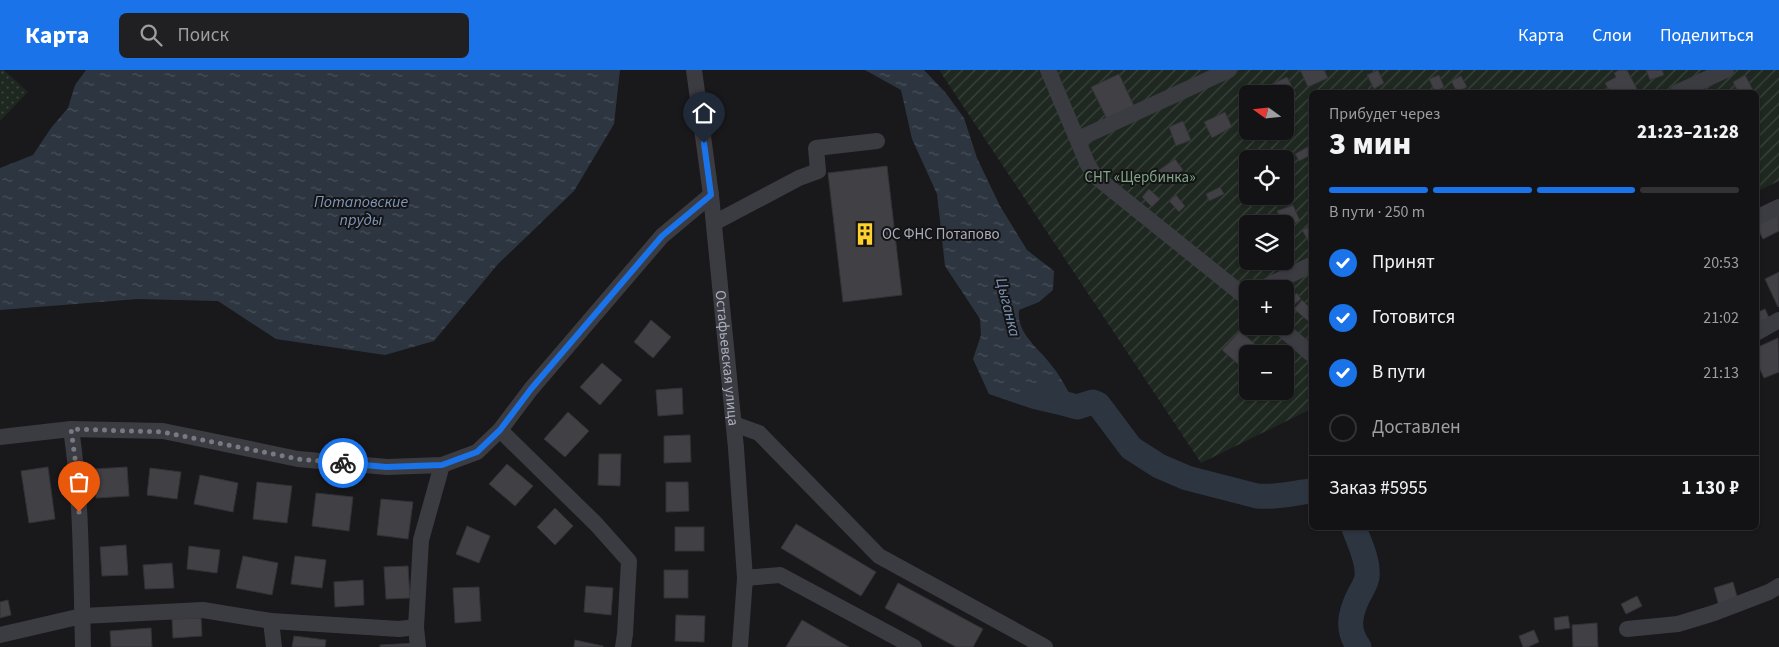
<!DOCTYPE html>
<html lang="ru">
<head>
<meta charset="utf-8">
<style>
	:root { --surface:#131214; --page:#202022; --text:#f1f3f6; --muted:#9d9ea0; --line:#323234; --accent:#1a73e8 }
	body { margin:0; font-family:"Source Sans 3",sans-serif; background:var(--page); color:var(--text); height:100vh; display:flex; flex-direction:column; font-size:19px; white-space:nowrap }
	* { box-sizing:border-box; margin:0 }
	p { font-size:16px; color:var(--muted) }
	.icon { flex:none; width:28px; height:28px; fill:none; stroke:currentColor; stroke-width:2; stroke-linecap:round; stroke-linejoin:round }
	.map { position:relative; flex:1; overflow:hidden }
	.drawer { position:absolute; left:1309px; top:20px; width:450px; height:440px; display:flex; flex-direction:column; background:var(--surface); border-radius:8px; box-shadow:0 1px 4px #0004,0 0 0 1px var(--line) }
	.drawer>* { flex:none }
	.needle { width:32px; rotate:285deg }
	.buttons { position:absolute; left:1239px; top:15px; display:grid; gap:10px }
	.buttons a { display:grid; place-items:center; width:55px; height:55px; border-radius:8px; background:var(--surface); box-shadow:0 1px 4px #0004,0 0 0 1px var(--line); font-size:25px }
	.pin { position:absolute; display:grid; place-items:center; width:42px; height:42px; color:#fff; margin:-51px -21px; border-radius:50% 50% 50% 0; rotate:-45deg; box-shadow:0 0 5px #0007 }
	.pin .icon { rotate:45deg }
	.courier { position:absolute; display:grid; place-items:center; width:50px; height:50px; margin:-25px; border:4px solid #1a73e8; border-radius:50%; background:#fff; color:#222; box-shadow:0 1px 6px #0007 }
	.summary em { font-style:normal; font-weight:800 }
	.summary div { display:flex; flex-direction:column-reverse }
	.summary { display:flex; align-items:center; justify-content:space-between; height:85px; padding:0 20px }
	h1 { font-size:32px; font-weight:800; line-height:38px }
	.bar { display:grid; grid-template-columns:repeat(4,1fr); gap:8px 5px; align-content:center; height:60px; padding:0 20px }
	.bar i { height:6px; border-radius:4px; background:var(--line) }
	.bar .selected { background:var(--accent) }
	.bar p { grid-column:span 4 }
	.line { display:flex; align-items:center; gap:12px; padding:0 20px; border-top:1px solid var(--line) }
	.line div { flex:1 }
	ol { padding:0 20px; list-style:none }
	li { display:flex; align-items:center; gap:15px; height:55px }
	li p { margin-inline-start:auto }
	li .icon { padding:5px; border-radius:50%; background:var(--accent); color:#fff; stroke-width:4 }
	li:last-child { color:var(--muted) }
	li i { width:28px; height:28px; border:2px solid var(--line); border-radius:50% }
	header { display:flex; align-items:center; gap:30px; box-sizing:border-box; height:70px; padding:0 25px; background:var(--accent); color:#fff }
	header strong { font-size:24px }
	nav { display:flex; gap:28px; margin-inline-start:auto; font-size:18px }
	.search { width:350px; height:45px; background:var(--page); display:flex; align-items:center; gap:12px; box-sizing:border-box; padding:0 18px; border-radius:8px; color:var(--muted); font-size:19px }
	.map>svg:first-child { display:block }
</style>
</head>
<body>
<header>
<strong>Карта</strong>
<div class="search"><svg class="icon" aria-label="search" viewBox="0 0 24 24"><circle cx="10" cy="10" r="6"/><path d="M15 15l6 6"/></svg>Поиск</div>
<nav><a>Карта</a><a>Слои</a><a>Поделиться</a></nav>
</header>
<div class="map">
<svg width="1779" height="577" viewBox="0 0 1779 577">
	<defs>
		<pattern id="park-dots" width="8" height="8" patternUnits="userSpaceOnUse" patternTransform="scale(1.25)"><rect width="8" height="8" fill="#1e2720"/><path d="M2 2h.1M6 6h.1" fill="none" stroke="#3c443e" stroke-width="1.8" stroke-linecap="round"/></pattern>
		<pattern id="garden-furrows" width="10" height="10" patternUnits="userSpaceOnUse" patternTransform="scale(1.25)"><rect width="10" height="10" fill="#1e2720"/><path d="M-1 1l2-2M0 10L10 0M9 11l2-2" fill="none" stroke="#3c443e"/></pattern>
		<pattern id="water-ripples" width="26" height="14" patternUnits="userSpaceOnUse" patternTransform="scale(1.25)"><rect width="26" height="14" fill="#2d3640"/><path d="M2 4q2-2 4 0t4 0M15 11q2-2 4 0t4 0" fill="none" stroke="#49505a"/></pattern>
	</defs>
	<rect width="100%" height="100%" fill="#19181b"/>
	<polygon fill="url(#park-dots)" points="0,0 4,0 28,22 0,51"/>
	<path fill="url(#garden-furrows)" fill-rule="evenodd" d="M939,0H1779V111L1756,122V22H1311V339L1201,393ZM1248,24H1285V61H1248ZM1248,89H1285V126H1248ZM1248,154H1285V191H1248ZM1248,219H1285V256H1248ZM1248,284H1285V321H1248Z"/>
	<g fill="url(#water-ripples)">
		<polygon points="86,0 620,0 614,54 574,121 498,194 434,271 385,285 276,269 218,231 138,229 0,240 0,98 33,85 51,58 68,38 75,15"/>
		<path d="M865,0H924L945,22L964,48L977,88L1000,136L1027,180L1054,201L1053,220L1039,232L1019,240C1016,264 1040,279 1052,296C1059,304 1064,314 1069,323L1066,335L1055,344L1033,339L989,324L973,289L981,265L980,249L945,196L937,124L912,69L901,20Z"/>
	</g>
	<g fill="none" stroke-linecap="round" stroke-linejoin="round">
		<g stroke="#2d3640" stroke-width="25">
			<path d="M1033,325L1077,337L1093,332L1098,334L1131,378L1159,396L1187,408L1257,426C1276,428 1293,423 1311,421"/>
			<path d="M1354,458C1359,472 1369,491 1367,507C1366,513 1362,520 1359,525C1350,543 1346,560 1359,577"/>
		</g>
	</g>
	<g fill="#404045" stroke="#333237">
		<polygon points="1300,0 1324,0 1328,8 1308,17"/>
		<polygon points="1378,0 1384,13 1374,19 1367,5"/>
		<polygon points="1619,0 1627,0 1637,19 1631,22 1610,22 1605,13 1616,7 1614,3"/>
		<polygon points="1646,0 1662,0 1664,5 1650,10"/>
		<polygon points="1119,4 1135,38 1108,51 1091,17"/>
		<polygon points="1439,5 1444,17 1435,22 1429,9"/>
		<polygon points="1745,5 1754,22 1738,22 1733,12"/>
		<polygon points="1461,6 1467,17 1457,22 1451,11"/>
		<polygon points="1287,7 1296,24 1285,30 1285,24 1277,24 1272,14"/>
		<polygon points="1259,19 1261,24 1248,24 1248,29 1246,24"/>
		<polygon points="1225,42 1232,57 1212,68 1204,52"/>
		<polygon points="1183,51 1191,70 1176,76 1169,57"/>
		<polygon points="1311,75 1311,85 1299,91 1295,84"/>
		<polygon points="1175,89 1183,100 1166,111 1159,100"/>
		<polygon points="887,96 902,225 843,232 828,103"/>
		<polygon points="1248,106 1248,117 1247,117 1243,108"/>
		<polygon points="1220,117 1224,124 1209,131 1206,124"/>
		<polygon points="1149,119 1160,129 1152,137 1142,127"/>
		<polygon points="1176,125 1185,136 1179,142 1169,131"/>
		<polygon points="1293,135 1300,151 1285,157 1285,154 1283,154 1277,141"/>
		<polygon points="1779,141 1779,161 1763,169 1756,155"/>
		<polygon points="1311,156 1311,173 1310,174 1302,160"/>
		<polygon points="1259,191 1277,191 1263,199"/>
		<polygon points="1779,202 1779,236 1778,237 1765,209"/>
		<polygon points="1297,223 1301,229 1290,238 1285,232"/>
		<polygon points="1302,230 1311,239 1311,246 1308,251 1294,239"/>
		<polygon points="1765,239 1771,252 1756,260 1756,243"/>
		<polygon points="651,250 671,267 653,288 634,272"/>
		<polygon points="1240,261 1264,282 1248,284 1247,302 1222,280"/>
		<polygon points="1778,268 1779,302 1764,308 1756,291 1756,278"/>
		<polygon points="602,293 622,310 600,335 580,317"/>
		<polygon points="682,318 683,344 658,346 656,320"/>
		<polygon points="568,342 589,361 565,387 544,369"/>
		<polygon points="690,365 691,392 664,393 664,366"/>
		<polygon points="599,384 621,384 620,416 598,415"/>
		<polygon points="507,394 533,416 515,436 489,414"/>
		<polygon points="48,397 55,449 29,453 21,401"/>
		<polygon points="127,397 129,426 96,428 94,399"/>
		<polygon points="150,398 181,402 177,429 147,425"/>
		<polygon points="200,405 238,413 233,442 194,434"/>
		<polygon points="257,412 292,416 287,453 253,449"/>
		<polygon points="666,412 688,412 689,441 666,442"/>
		<polygon points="316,423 353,427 349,461 312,456"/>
		<polygon points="381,429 413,432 408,469 377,465"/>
		<polygon points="555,438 573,456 555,475 537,457"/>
		<polygon points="796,454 876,502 861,526 781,478"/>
		<polygon points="467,456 490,466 479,493 456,484"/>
		<rect x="675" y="457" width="29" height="24"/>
		<polygon points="126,475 128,505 102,506 100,477"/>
		<polygon points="189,476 220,480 217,503 187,499"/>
		<polygon points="243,486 278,493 272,525 236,518"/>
		<polygon points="295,486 326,490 322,518 291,514"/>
		<polygon points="172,493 174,518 145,519 143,495"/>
		<polygon points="408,496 410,528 386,529 384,497"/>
		<rect x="664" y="500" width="24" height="28"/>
		<polygon points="363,510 364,535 335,537 334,512"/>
		<polygon points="1733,512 1738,530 1719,536 1714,518"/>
		<polygon points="898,513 983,559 973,577 956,577 885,538"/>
		<polygon points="586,516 613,518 611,545 584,542"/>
		<polygon points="479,517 481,551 455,553 453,518"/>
		<polygon points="1637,526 1642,536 1626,544 1621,534"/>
		<polygon points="8,530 11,545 0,548 0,532"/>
		<polygon points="676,545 705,546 704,572 675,571"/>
		<polygon points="1568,546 1570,558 1555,560 1554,548"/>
		<polygon points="201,548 202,566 173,568 172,549"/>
		<polygon points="802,550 849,577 786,577"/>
		<polygon points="1597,553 1598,577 1573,577 1572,555"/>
		<polygon points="151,558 152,577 111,577 110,561"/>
		<polygon points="1534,560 1539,572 1528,577 1523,577 1519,566"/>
		<polygon points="294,566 326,570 325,577 292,577"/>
		<polygon points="575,570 603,576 603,577 574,577"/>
		<polygon points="416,573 417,577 380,577 380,575"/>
	</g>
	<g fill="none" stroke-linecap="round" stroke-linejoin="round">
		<g stroke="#3b3b42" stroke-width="16">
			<path id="s1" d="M694,0L711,125L736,378L745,508L740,577"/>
			<polyline points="1048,0 1088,95 1095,106 1248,229"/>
			<polyline points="1678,22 1726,0"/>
			<polyline points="1078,69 1229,0"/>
			<polyline points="1756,148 1779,137"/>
			<polyline points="714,153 799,108 818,101 816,78 877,71"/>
			<polyline points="1261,219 1311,195"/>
			<polyline points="1279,256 1311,284"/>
			<polyline points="1756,263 1779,250"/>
			<polyline points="734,354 759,363 879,486 1045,577"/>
			<path d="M71,359C82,431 81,504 83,577"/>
			<polyline points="500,360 596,454 629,491 625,564 623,577"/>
			<polyline points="0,367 71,359 163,361 298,389 387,397 442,395 477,382 500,360 531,319 662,166 711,125"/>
			<polyline points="745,508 780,505 914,577"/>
			<polyline points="271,551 274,577"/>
			<polyline points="1627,559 1678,554 1714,543 1769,522 1779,516"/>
			<polyline points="0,565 82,546 203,540 271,551 399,559 416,557"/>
			<polyline points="418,577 416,557 421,470 442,395"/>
		</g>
	</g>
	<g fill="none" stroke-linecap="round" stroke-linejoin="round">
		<polyline stroke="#777983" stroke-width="5" stroke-dasharray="0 9" points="79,442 77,403 71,359 163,362 298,389 343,393"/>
		<polyline stroke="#1a73e8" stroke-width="6" points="343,393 386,397 442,395 477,382 500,360 531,319 662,166 711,125 704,73"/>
	</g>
	<defs>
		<symbol id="building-bare" viewBox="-9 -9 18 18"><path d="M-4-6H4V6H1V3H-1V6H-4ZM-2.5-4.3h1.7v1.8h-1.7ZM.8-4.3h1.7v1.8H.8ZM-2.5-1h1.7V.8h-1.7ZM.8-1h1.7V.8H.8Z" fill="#fed12d" stroke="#141316" stroke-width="2.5" paint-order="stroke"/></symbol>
	</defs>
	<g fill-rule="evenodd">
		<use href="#building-bare" x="849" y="148" width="32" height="32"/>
	</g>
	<g text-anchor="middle" stroke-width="4" stroke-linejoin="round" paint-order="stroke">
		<g font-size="15" fill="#80a887" stroke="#141316">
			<text x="1140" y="112">СНТ «Щербинка»</text>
		</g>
		<g font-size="15" fill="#aaadbb" stroke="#141316" text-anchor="start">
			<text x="882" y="169">ОС ФНС Потапово</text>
		</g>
		<g font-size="15" fill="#aaadbb" stroke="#141316">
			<text dy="5" stroke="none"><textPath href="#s1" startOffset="290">Остафьевская улица</textPath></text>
		</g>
		<g font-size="16" font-style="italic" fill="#7f97b8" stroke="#141316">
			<text x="361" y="137">Потаповские<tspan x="361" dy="18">пруды</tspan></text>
			<text transform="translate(1009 237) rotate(76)" y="6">Цыганка</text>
		</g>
	</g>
</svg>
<div class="buttons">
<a><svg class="needle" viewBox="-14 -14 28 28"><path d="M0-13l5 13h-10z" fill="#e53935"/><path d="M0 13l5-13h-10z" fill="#9d9ea0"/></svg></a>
<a><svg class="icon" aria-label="locate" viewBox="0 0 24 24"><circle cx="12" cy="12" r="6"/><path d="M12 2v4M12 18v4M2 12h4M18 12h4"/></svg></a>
<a><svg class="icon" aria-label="layers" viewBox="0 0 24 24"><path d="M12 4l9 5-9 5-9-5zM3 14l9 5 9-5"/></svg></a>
<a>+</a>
<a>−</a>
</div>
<div class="pin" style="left:79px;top:442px;background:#ea580c"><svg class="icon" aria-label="bag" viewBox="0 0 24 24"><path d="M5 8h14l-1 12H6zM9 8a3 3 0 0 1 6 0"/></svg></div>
<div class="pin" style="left:704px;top:73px;background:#1f2937"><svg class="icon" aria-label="home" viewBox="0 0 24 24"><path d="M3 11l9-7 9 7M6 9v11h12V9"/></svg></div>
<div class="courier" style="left:343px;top:393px"><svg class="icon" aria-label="bike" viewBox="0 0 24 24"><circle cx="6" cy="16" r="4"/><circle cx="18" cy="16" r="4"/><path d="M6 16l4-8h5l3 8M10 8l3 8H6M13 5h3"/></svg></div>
<section class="drawer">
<div class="summary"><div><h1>3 мин</h1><p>Прибудет через</p></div><em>21:23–21:28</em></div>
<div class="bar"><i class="selected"></i><i class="selected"></i><i class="selected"></i><i></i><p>В пути · 250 m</p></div>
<ol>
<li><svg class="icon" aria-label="check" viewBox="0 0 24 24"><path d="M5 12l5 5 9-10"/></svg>Принят<p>20:53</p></li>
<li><svg class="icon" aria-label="check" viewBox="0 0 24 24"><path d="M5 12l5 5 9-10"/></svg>Готовится<p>21:02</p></li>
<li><svg class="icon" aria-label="check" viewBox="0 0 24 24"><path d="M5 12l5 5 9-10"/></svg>В пути<p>21:13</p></li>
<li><i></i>Доставлен</li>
</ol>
<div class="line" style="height:65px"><div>Заказ #5955</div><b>1 130 ₽</b></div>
</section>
</div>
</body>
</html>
